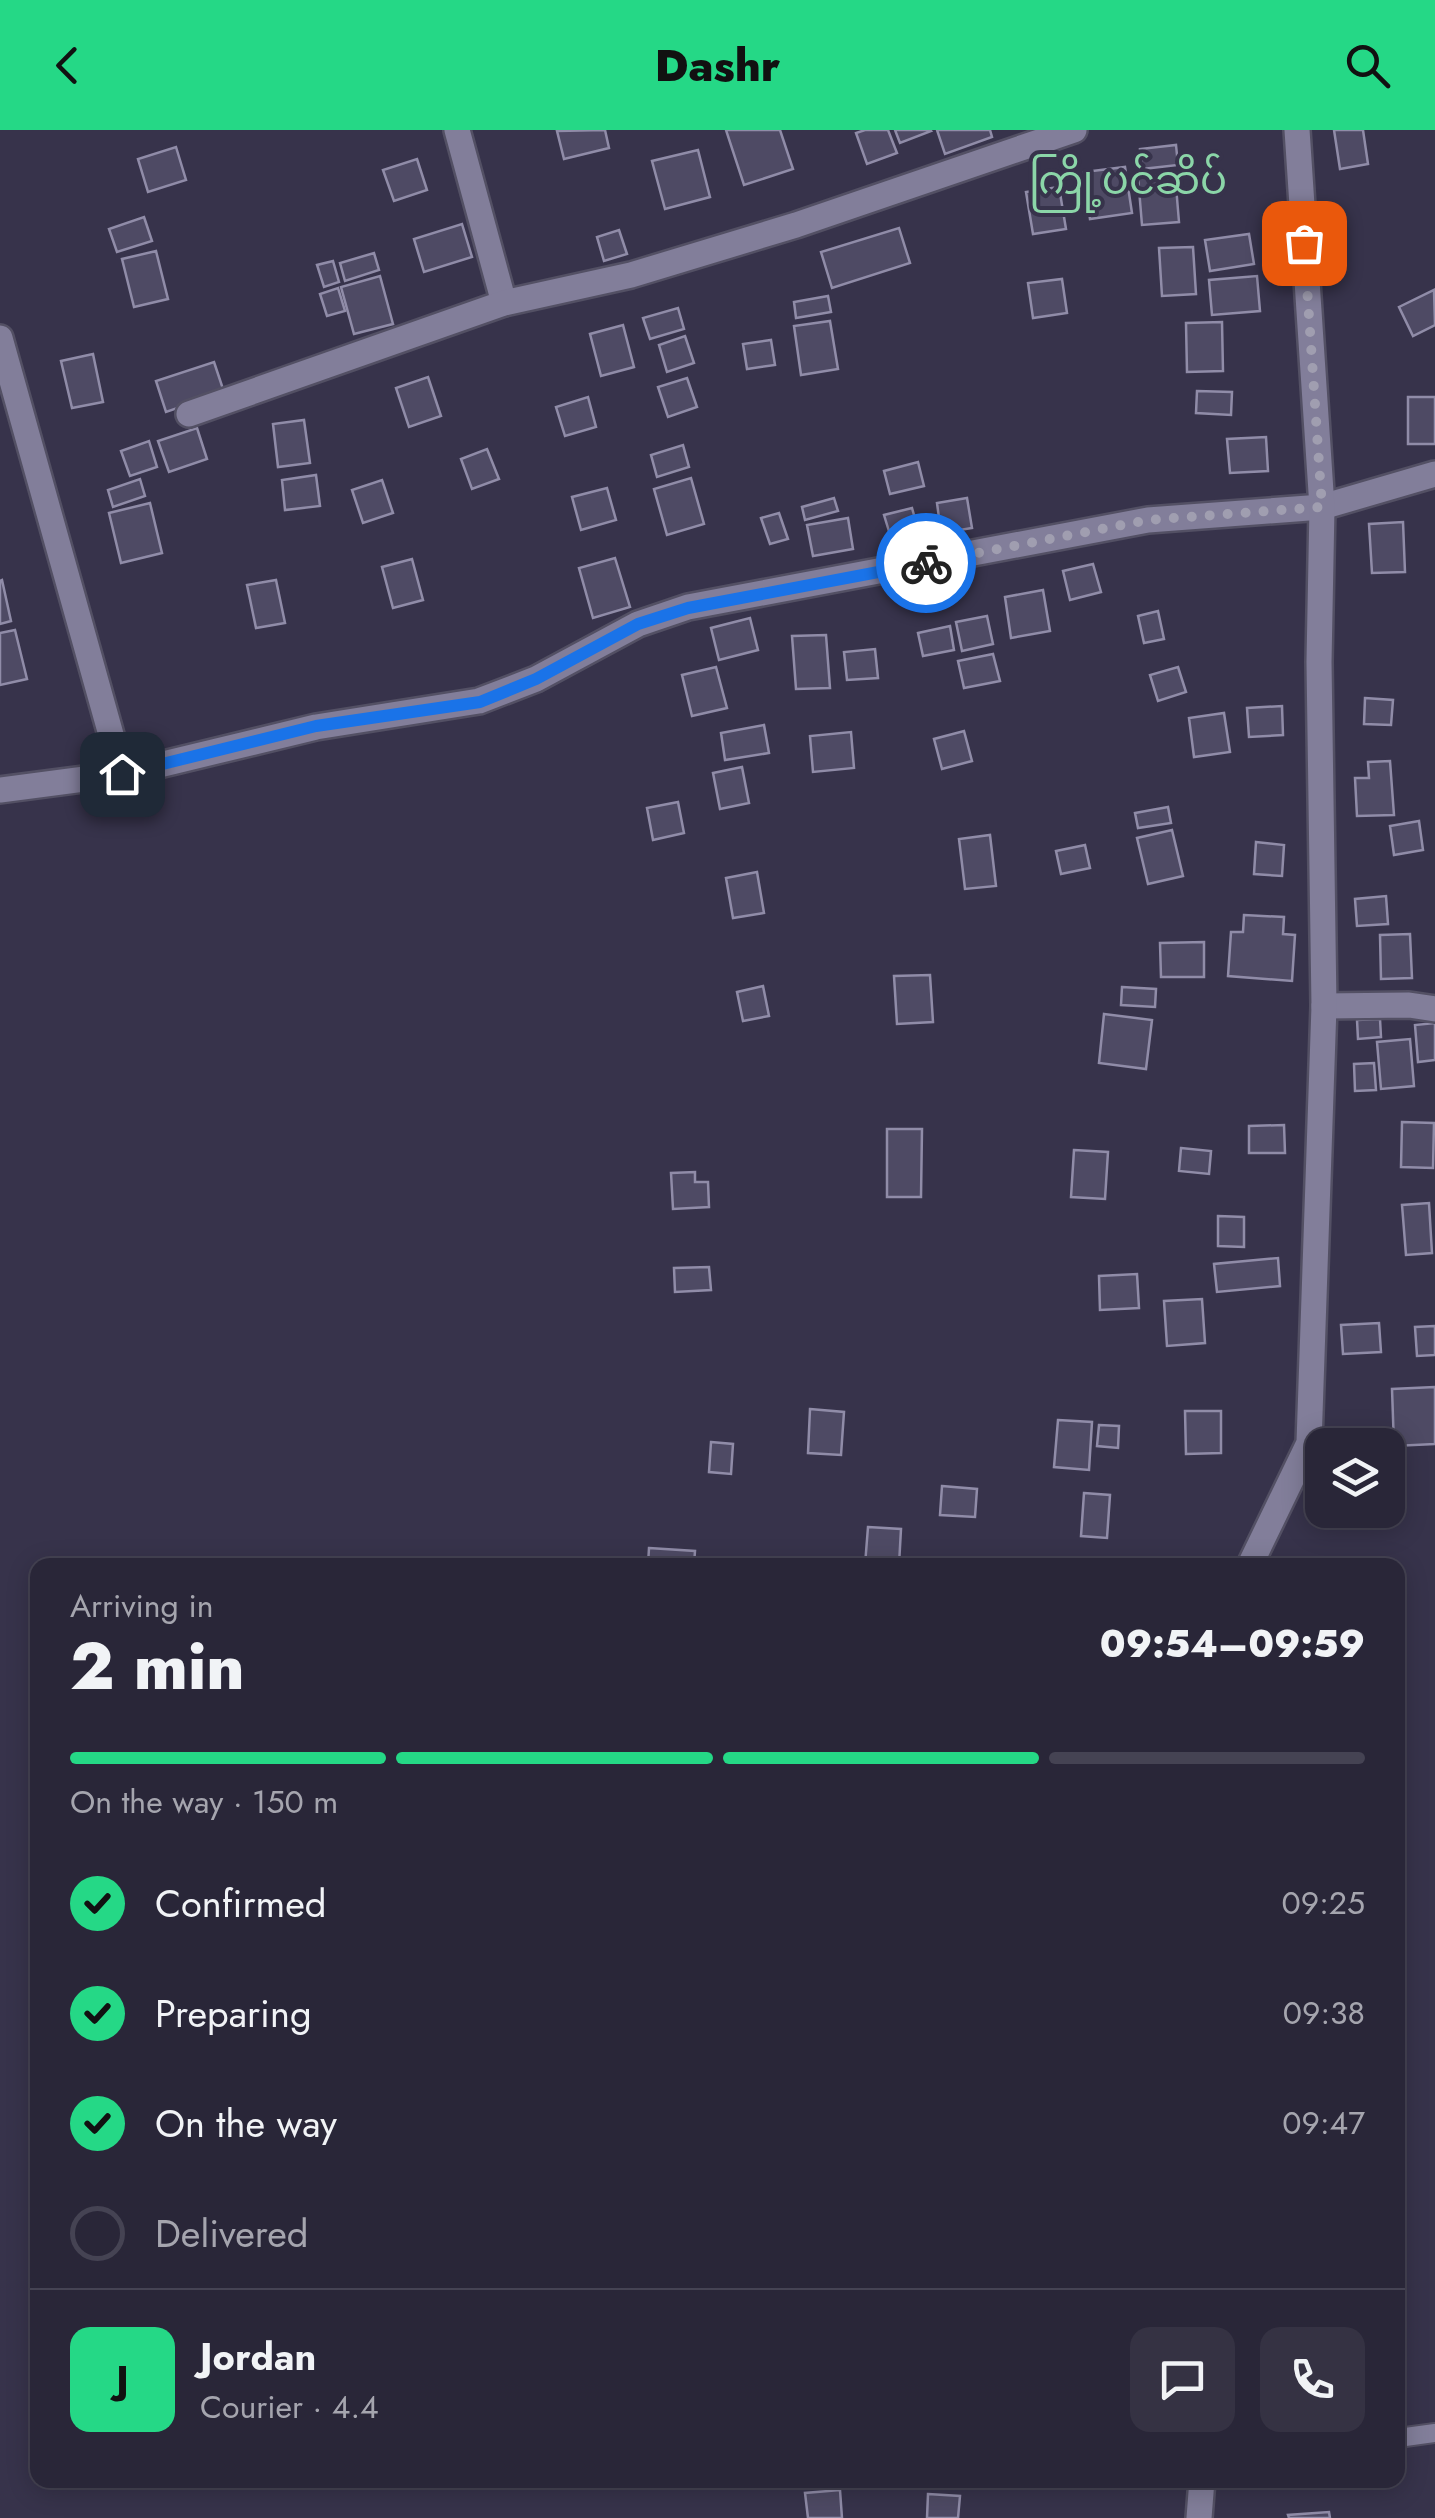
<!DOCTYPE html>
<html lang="en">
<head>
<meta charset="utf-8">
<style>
	:root { --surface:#292638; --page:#353243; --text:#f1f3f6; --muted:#a5a5ae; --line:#454353; --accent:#25d886 }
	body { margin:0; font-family:Jost,"Noto Sans Myanmar",sans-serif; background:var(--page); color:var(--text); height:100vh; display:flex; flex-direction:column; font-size:38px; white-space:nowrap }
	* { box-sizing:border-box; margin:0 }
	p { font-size:32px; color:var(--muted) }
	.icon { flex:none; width:55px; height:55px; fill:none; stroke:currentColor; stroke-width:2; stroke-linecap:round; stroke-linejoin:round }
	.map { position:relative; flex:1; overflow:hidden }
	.sheet { position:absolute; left:30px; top:1428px; width:1375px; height:930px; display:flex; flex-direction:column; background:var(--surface); border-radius:20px; box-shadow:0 5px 25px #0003,0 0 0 2px var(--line) }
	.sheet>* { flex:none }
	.fabs { position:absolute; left:1305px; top:1298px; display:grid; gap:20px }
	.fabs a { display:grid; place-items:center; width:100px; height:100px; border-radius:20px; background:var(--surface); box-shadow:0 5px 25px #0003,0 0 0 2px var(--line); font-size:50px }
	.pin { position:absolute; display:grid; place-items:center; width:85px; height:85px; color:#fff; margin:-42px; border-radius:20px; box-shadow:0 5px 15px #0006 }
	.courier { position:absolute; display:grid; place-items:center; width:100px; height:100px; margin:-50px; border:8px solid #1a73e8; border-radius:50%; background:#fff; color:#222; box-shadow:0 2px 12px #0007 }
	.summary em { font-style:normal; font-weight:800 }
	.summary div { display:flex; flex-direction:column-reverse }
	.summary { display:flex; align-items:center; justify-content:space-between; height:170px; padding:0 40px }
	h1 { font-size:65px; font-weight:800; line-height:75px }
	.bar { display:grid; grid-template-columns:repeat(4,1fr); gap:15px 10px; align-content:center; height:120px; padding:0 40px }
	.bar i { height:12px; border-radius:8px; background:var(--line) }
	.bar .on { background:var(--accent) }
	.bar p { grid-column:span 4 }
	.line { display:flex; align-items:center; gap:25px; padding:0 40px; border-top:2px solid var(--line) }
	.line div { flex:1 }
	.round { display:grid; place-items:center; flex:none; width:105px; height:105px; border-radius:20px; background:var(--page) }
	ol { padding:0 40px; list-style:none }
	li { display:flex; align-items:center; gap:30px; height:110px }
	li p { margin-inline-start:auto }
	li .icon { padding:10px; border-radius:50%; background:var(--accent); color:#111; stroke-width:4 }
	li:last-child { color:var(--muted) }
	li i { width:55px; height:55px; border:5px solid var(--line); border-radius:50% }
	header { display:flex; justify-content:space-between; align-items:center; height:130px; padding:0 40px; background:var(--accent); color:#111; font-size:45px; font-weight:800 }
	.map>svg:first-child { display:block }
</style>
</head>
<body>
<header><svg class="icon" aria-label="back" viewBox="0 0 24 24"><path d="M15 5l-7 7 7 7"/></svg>Dashr<svg class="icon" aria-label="search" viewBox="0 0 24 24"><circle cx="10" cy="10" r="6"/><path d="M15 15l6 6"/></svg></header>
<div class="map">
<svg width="1435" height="2388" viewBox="0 0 1435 2388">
	<rect width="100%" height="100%" fill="#37334b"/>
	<g fill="#4e4a64" stroke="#908ca8" stroke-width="2.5">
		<polygon points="605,0 609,18 564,29 557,1"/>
		<polygon points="726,0 780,0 793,39 744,55"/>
		<polygon points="865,0 888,0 897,23 867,34 856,3"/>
		<polygon points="895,0 930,0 931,1 900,13"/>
		<polygon points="937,0 990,0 992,7 945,24"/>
		<polygon points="1334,0 1363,0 1368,34 1340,39"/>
		<polygon points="1176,15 1178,35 1142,39 1140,19"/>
		<polygon points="176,17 186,50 148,62 138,29"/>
		<polygon points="698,20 710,67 665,79 652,31"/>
		<polygon points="417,29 427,60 394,71 383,40"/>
		<polygon points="1125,37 1132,83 1090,89 1084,42"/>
		<polygon points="1175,44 1179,92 1142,95 1138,47"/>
		<polygon points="1059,57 1066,99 1033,104 1026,62"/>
		<polygon points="144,87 152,111 117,122 109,99"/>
		<polygon points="462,94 472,127 424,142 414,109"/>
		<polygon points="899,98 910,133 832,158 821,122"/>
		<polygon points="619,100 627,124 604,131 597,107"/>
		<polygon points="1249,104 1254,134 1210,141 1205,110"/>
		<polygon points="1193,117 1196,164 1162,166 1159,118"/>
		<polygon points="156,121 168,169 134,177 122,129"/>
		<polygon points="374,123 379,140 345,151 340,133"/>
		<polygon points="333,131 339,152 324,157 317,135"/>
		<polygon points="380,146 393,194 354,204 341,157"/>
		<polygon points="1257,146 1260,181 1212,185 1209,150"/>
		<polygon points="1062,149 1067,183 1033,188 1028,153"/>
		<polygon points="338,158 345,181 327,186 320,164"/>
		<polygon points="1434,160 1435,195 1413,206 1399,177"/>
		<polygon points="828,166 831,182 796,188 794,172"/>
		<polygon points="678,178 684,199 650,209 643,188"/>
		<polygon points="830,191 838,239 801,245 794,196"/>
		<polygon points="1222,192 1223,241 1187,242 1186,193"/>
		<polygon points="623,195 634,237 601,246 590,204"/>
		<polygon points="685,206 694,233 667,242 659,215"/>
		<polygon points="771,210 775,235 747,239 743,214"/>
		<polygon points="93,224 103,272 72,278 61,231"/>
		<polygon points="214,232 224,262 166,282 156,251"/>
		<polygon points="428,247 441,286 409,297 396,258"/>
		<polygon points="687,248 697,277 668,287 658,257"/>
		<polygon points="1197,261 1232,262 1231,285 1196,283"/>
		<polygon points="588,267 596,297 565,306 556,277"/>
		<rect x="1408" y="267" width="27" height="47"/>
		<polygon points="304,290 310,333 278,337 273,294"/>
		<polygon points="197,298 207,329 169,342 158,311"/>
		<polygon points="1266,307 1268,341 1230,343 1227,309"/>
		<polygon points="149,311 157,337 130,346 121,321"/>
		<polygon points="683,315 689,337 657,347 651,325"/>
		<polygon points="487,319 499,349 472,359 461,329"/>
		<polygon points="918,332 924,356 890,364 884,341"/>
		<polygon points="316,345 320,376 285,380 282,350"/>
		<polygon points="691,348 704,394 667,405 654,359"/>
		<polygon points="140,349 145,366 113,377 108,360"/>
		<polygon points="382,350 393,383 363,393 352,360"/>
		<polygon points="607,358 616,390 581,400 572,367"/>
		<polygon points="834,368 838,381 805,390 802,377"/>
		<polygon points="967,368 972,398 941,403 937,373"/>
		<polygon points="150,373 162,423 121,433 109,383"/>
		<polygon points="912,378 919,403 892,411 884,385"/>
		<polygon points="779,383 788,409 770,414 761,388"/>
		<polygon points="848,388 853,419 813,426 807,395"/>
		<polygon points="1403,392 1405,442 1372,443 1369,394"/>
		<polygon points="615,428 630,477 593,488 579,438"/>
		<polygon points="412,429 423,470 393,478 382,437"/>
		<polygon points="1093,434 1101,462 1070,470 1063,441"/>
		<polygon points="2,450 11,491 0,494 0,451"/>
		<polygon points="276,450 285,493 256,498 247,455"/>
		<polygon points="1043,460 1050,501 1011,508 1005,467"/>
		<polygon points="1158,481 1164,509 1144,513 1138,486"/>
		<polygon points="987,486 993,514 962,521 956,492"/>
		<polygon points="750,488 758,520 719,530 711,498"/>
		<polygon points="950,496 954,520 923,526 918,503"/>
		<polygon points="15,500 27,549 0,555 0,503"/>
		<polygon points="826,505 830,558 796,559 792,506"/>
		<polygon points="875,519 878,548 847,550 844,522"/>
		<polygon points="993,524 1000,551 964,558 958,531"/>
		<polygon points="716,537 727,578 692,586 682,545"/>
		<polygon points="1178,537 1186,562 1158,571 1150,545"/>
		<polygon points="1365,568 1393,570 1391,595 1364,594"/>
		<polygon points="1282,576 1283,605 1249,607 1247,578"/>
		<polygon points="1224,583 1230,622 1194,627 1189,588"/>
		<polygon points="764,595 769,623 725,630 721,603"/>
		<polygon points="964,601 972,631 942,639 934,609"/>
		<polygon points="851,602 854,638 813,642 810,606"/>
		<polygon points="1390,631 1394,685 1357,686 1355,648 1369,648 1368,632"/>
		<polygon points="742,637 749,673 720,679 713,643"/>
		<polygon points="678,672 684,703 653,710 647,678"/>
		<polygon points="1168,677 1171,693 1138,698 1135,683"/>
		<polygon points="1419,691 1423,720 1394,725 1390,696"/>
		<polygon points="1172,700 1183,746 1148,754 1137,708"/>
		<polygon points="990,705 996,756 965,759 959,709"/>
		<polygon points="1256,712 1284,715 1282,746 1254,744"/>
		<polygon points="1085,715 1090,738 1061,744 1056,721"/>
		<polygon points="757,742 764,783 733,788 726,748"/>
		<polygon points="1386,766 1388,794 1357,796 1355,769"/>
		<polygon points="1244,785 1284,787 1283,804 1295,805 1292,851 1228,846 1231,802 1243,802"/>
		<polygon points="1410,804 1412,848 1381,849 1380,805"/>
		<polygon points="1204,812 1204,847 1161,847 1160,813"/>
		<polygon points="930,845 933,892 897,894 894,846"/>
		<polygon points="763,856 769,886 743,891 737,862"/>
		<polygon points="1122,857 1156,859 1155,877 1121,875"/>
		<polygon points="1104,884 1152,890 1146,939 1099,933"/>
		<polygon points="1380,889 1381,907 1358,909 1357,890"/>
		<polygon points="1435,893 1435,930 1418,932 1415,895"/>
		<polygon points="1410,909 1414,956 1381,959 1377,912"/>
		<polygon points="1374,933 1376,960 1355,961 1354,934"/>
		<polygon points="1402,992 1434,993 1433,1038 1401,1037"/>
		<polygon points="1284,995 1285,1023 1249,1023 1249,996"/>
		<polygon points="887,999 922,999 921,1067 887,1067"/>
		<polygon points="1181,1018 1211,1021 1209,1044 1179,1041"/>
		<polygon points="1074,1020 1108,1022 1105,1069 1071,1067"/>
		<polygon points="695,1042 695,1052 708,1052 709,1077 673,1079 671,1043"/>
		<polygon points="1429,1073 1432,1123 1406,1125 1402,1075"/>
		<polygon points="1218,1086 1244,1087 1244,1117 1218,1116"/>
		<polygon points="1278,1128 1280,1156 1217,1162 1214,1134"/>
		<polygon points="709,1137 711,1160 675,1162 674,1138"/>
		<polygon points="1137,1144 1139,1178 1100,1180 1099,1146"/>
		<polygon points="1202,1169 1205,1213 1167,1216 1164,1171"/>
		<polygon points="1379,1193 1381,1222 1343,1224 1341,1195"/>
		<polygon points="1435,1196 1435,1225 1417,1226 1415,1197"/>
		<polygon points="1435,1257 1435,1314 1394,1316 1392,1259"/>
		<polygon points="810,1279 844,1282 841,1325 808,1323"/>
		<polygon points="1185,1281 1221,1281 1221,1323 1186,1324"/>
		<polygon points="1058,1290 1092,1292 1089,1340 1054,1337"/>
		<polygon points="1099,1295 1119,1296 1118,1318 1097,1316"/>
		<polygon points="711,1312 733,1314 731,1344 709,1342"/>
		<polygon points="942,1356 977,1359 975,1387 940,1385"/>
		<polygon points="1084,1363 1110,1365 1107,1408 1081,1406"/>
		<polygon points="868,1397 901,1399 899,1435 865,1435"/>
		<polygon points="649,1418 695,1421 694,1435 648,1435"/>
		<polygon points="840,2360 842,2388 808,2388 805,2363"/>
		<polygon points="928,2364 960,2366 958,2388 927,2388"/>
		<polygon points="1329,2382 1330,2388 1289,2388 1288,2385"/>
	</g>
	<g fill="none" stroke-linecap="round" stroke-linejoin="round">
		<defs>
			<polyline id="service" points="1398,2308 1435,2303"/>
			<g id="minor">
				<polyline points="457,0 504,173"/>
				<polyline points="0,208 122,644"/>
				<polyline points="189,284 504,173 631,145 796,95 1074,0"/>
				<polyline points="0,660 122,644 316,597 479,571 536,549 638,494 688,477 1148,390 1322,377 1435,344"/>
				<polyline points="1324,876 1409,875 1435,879"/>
				<polyline points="1250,1435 1309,1313 1324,876 1319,532 1322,377 1297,0"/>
				<polyline points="1199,2388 1202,2350"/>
			</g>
		</defs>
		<use href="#service" stroke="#535064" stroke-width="22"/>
		<use href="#minor" stroke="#535064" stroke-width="30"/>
		<use href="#service" stroke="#827e9a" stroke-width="18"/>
		<use href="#minor" stroke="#827e9a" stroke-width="25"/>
	</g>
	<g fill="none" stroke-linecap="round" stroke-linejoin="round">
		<polyline stroke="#a09eb0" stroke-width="10" stroke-dasharray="0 18" points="926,433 1148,390 1322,377 1304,113"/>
		<polyline stroke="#1a73e8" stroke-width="12" points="122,644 316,596 480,572 536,549 638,494 688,478 926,433"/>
	</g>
	<g text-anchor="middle" stroke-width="8" stroke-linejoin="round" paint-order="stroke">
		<g font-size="40" fill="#8bd6a8" stroke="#37334b">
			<text x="1128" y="64">ကြို့ပင်ဆိပ်</text>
		</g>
	</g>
</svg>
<div class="fabs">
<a><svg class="icon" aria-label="layers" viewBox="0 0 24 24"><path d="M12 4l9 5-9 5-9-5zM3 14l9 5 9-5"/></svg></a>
</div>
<div class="pin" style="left:1304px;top:113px;background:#ea580c"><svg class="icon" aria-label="bag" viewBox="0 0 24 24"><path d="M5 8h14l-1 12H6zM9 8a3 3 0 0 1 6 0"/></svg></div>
<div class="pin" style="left:122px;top:644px;background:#1f2937"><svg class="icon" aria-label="home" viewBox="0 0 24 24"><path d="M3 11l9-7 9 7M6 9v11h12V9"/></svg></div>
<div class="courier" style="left:926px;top:433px"><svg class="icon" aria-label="bike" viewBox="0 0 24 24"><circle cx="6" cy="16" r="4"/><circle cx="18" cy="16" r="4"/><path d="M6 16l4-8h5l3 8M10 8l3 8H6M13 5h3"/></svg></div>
<section class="sheet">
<div class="summary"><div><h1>2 min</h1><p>Arriving in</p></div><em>09:54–09:59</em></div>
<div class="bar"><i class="on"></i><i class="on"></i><i class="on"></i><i></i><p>On the way · 150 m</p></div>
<ol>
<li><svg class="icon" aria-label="check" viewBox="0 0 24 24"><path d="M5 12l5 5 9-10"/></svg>Confirmed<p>09:25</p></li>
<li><svg class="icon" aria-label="check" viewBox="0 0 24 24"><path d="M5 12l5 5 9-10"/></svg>Preparing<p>09:38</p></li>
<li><svg class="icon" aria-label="check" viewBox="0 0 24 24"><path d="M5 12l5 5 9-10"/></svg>On the way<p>09:47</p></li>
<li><i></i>Delivered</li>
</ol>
<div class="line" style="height:180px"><b class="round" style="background:var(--accent);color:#111">J</b><div><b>Jordan</b><p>Courier · 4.4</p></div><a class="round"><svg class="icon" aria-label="chat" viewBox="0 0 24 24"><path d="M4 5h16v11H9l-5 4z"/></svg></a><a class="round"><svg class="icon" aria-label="phone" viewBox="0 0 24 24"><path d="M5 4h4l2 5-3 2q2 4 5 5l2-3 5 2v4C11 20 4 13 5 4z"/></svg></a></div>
</section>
</div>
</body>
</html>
